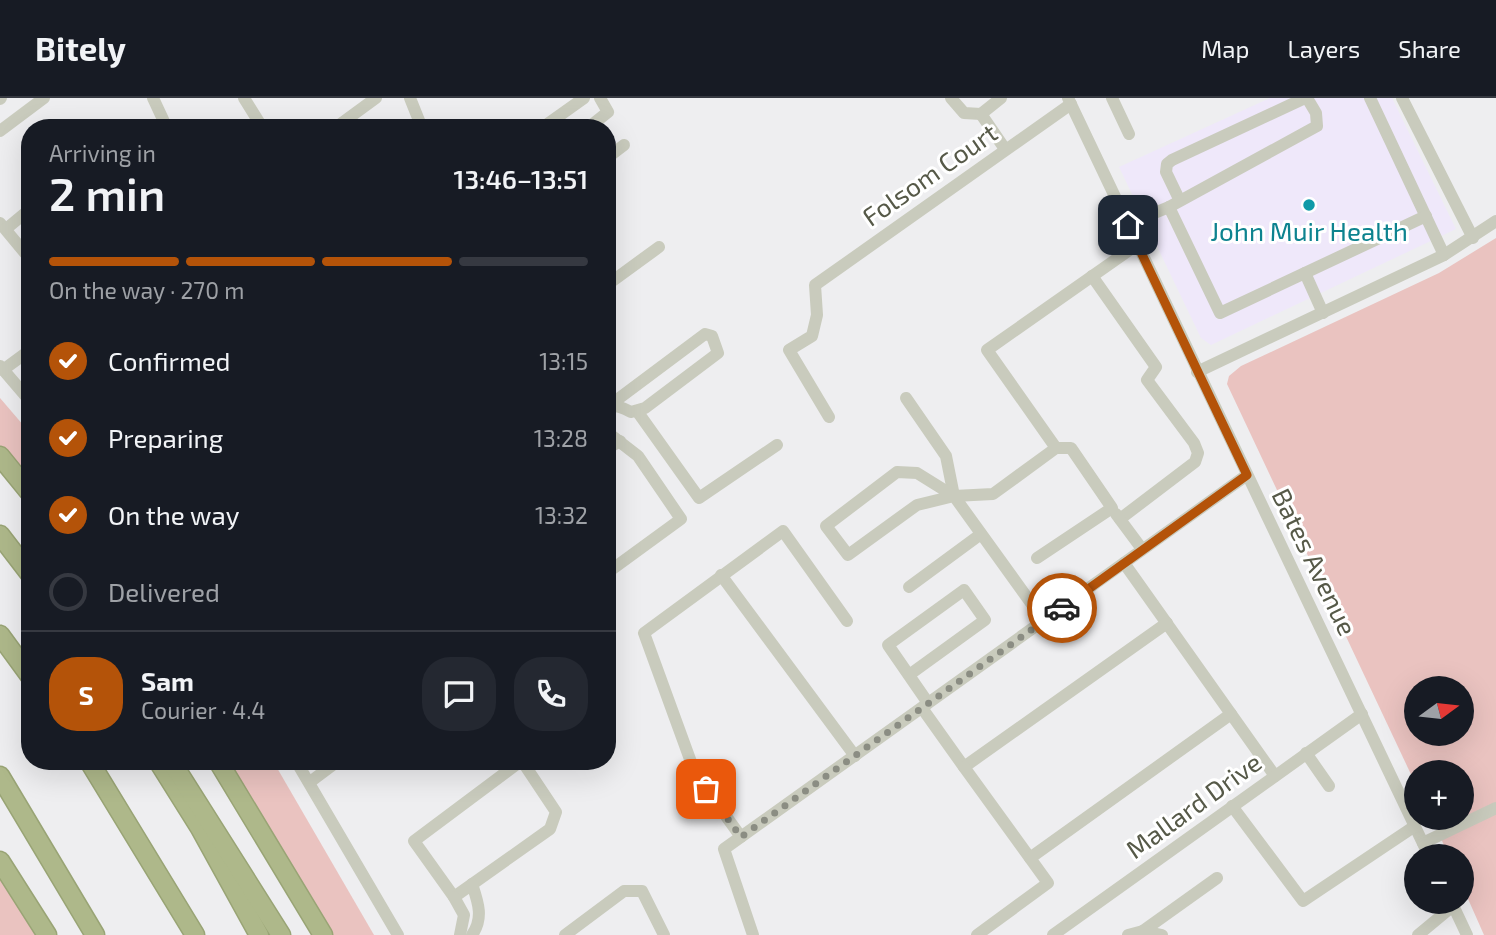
<!DOCTYPE html>
<html lang="en">
<head>
<meta charset="utf-8">
<style>
	:root { --surface:#171b24; --page:#242831; --text:#f1f3f6; --muted:#9ea1a6; --line:#363941; --accent:#b45309 }
	body { margin:0; font-family:"Exo 2",sans-serif; background:var(--page); color:var(--text); height:100vh; display:flex; flex-direction:column; font-size:26px; white-space:nowrap }
	* { box-sizing:border-box; margin:0 }
	p { font-size:23px; color:var(--muted) }
	.icon { flex:none; width:38px; height:38px; fill:none; stroke:currentColor; stroke-width:2; stroke-linecap:round; stroke-linejoin:round }
	.map { position:relative; flex:1; overflow:hidden }
	.details { position:absolute; left:21px; top:21px; width:595px; height:651px; display:flex; flex-direction:column; background:var(--surface); border-radius:28px; box-shadow:0 7px 28px #0002 }
	.details>* { flex:none }
	.needle { width:46px; rotate:75deg }
	.controls { position:absolute; left:1404px; top:578px; display:grid; gap:14px }
	.controls a { display:grid; place-items:center; width:70px; height:70px; border-radius:50%; background:var(--surface); box-shadow:0 7px 28px #0002; font-size:35px }
	.pin { position:absolute; display:grid; place-items:center; width:60px; height:60px; color:#fff; margin:-30px; border-radius:14px; box-shadow:0 4px 10px #0006 }
	.courier { position:absolute; display:grid; place-items:center; width:70px; height:70px; margin:-35px; border:5px solid #b45309; border-radius:50%; background:#fff; color:#222; box-shadow:0 2px 9px #0007 }
	.headline em { font-style:normal; font-weight:600 }
	.headline div { display:flex; flex-direction:column-reverse }
	.headline { display:flex; align-items:center; justify-content:space-between; height:119px; padding:0 28px }
	h1 { font-size:46px; font-weight:600; line-height:52px }
	.bar { display:grid; grid-template-columns:repeat(4,1fr); gap:10px 7px; align-content:center; height:84px; padding:0 28px }
	.bar i { height:9px; border-radius:5px; background:var(--line) }
	.bar .on { background:var(--accent) }
	.bar p { grid-column:span 4 }
	.line { display:flex; align-items:center; gap:18px; padding:0 28px; border-top:2px solid var(--line) }
	.line div { flex:1 }
	.round { display:grid; place-items:center; flex:none; width:74px; height:74px; border-radius:28px; background:var(--page) }
	ol { padding:0 28px; list-style:none }
	li { display:flex; align-items:center; gap:21px; height:77px }
	li p { margin-inline-start:auto }
	li .icon { padding:7px; border-radius:50%; background:var(--accent); color:#fff; stroke-width:4 }
	li:last-child { color:var(--muted) }
	li i { width:38px; height:38px; border:4px solid var(--line); border-radius:50% }
	header { display:flex; align-items:center; gap:42px; box-sizing:border-box; height:98px; padding:0 35px; background:var(--surface); border-bottom:2px solid var(--line) }
	header strong { font-size:33px }
	nav { display:flex; gap:38px; margin-inline-start:auto; font-size:24px }
	.map>svg:first-child { display:block }
</style>
</head>
<body>
<header>
<strong>Bitely</strong>
<nav><a>Map</a><a>Layers</a><a>Share</a></nav>
</header>
<div class="map">
<svg width="1496" height="837" viewBox="0 0 1496 837">
	<rect width="100%" height="100%" fill="#eeeef0"/>
	<polygon fill="#efe8fa" points="1270,0 1392,0 1456,131 1211,247 1201,240 1119,69"/>
	<g fill="#eac3c0" fill-rule="evenodd">
		<path d="M1496,140V837H1484L1461,785V758H1449L1431,719H1461V674H1416V687L1227,286L1229,278L1241,268L1439,175ZM1416,590H1461V635H1416Z"/>
		<polygon points="0,300 30,335 30,395 0,358"/>
		<polygon points="218,663 273,663 374,837 323,837"/>
		<polygon points="0,777 35,837 0,837"/>
	</g>
	<g fill="none" stroke-linecap="round" stroke-linejoin="round">
		<defs>
			<g id="highway">
				<polyline points="0,358 30,395"/>
				<polyline points="0,437 30,476"/>
				<polyline points="0,537 30,578"/>
				<polyline points="89,663 195,837"/>
				<polyline points="158,663 200,730 259,837"/>
				<polyline points="171,663 281,837"/>
				<polyline points="218,663 323,837"/>
				<polyline points="0,678 95,837"/>
				<polyline points="0,763 47,837"/>
			</g>
		</defs>
		<use href="#highway" stroke="#99a475" stroke-width="21"/>
		<g stroke="#c9cbbd" stroke-width="12">
			<polyline points="153,0 167,30"/>
			<polyline points="244,0 262,29"/>
			<polyline points="410,0 422,30"/>
			<polyline points="951,0 964,15 981,16"/>
			<polyline points="1001,0 981,16 1005,51"/>
			<polyline points="1068,0 1429,758"/>
			<polyline points="1112,0 1129,36"/>
			<polyline points="1370,0 1444,157"/>
			<polyline points="1402,0 1473,140"/>
			<polyline points="0,1 1,0"/>
			<polyline points="335,30 376,0"/>
			<polyline points="542,30 584,0"/>
			<polyline points="588,30 608,14 600,0"/>
			<polyline points="0,33 44,0"/>
			<polyline points="607,60 624,47"/>
			<polyline points="1179,101 1166,74 1167,66 1172,62 1305,0"/>
			<polyline points="1169,109 1220,215 1426,118"/>
			<polyline points="0,125 30,161"/>
			<polyline points="1128,126 1169,109 1317,28 1316,15 1307,0"/>
			<polyline points="6,131 30,111"/>
			<polyline points="1305,175 1323,215"/>
			<polyline points="1092,178 1156,269 1147,282 1194,345 1198,355 1195,364 1120,421"/>
			<polyline points="607,187 659,149"/>
			<polyline points="0,268 30,303"/>
			<polyline points="3,272 30,252"/>
			<polyline points="1197,274 1444,157 1496,123"/>
			<polyline points="906,300 946,358 954,398"/>
			<path d="M607,307C617,308 622,309 631,314L645,310L718,255L712,238L705,236L610,307"/>
			<polyline points="637,313 699,400 777,347"/>
			<polyline points="829,319 789,252 812,238 817,217 815,187 1071,6"/>
			<polyline points="607,334 638,358 681,421 607,475"/>
			<polyline points="607,351 620,343"/>
			<polyline points="1116,416 1142,451"/>
			<polyline points="1037,460 1112,410 1071,350 1056,350"/>
			<polyline points="1124,465 1275,678"/>
			<polyline points="721,477 855,658"/>
			<polyline points="909,489 981,436"/>
			<polyline points="1044,523 954,398 917,375 897,374 826,428 848,457 917,407 954,398 993,396 1056,350 987,252 1138,146"/>
			<polyline points="909,577 985,522 964,492 888,547 928,605"/>
			<polyline points="922,610 964,669 1167,525"/>
			<polyline points="1306,655 1329,688"/>
			<polyline points="296,663 398,837"/>
			<polyline points="521,663 414,743 454,799 550,731 556,714 522,663"/>
			<polyline points="964,669 1048,785 977,837"/>
			<polyline points="310,684 338,663"/>
			<polyline points="1232,708 1303,803 1415,728"/>
			<polyline points="741,739 695,675 644,535 783,433 847,523"/>
			<polyline points="1423,745 1496,710"/>
			<polyline points="1030,760 1231,616"/>
			<polyline points="454,799 464,817 460,837"/>
			<polyline points="1451,803 1467,837"/>
			<polyline points="1143,833 1217,780"/>
			<path d="M472,837C484,820 478,804 472,786"/>
			<polyline points="565,837 624,793 642,793 664,837"/>
			<polyline points="753,837 724,751 1247,377"/>
			<polyline points="1053,837 1362,616"/>
			<polyline points="1128,837 1143,833 1162,837"/>
			<polyline points="1418,837 1453,808"/>
		</g>
		<use href="#highway" stroke="#aeb88a" stroke-width="18"/>
	</g>
	<g fill="none" stroke-linecap="round" stroke-linejoin="round">
		<polyline stroke="#8b8d83" stroke-width="7" stroke-dasharray="0 12.6" points="706,691 741,739 1062,510"/>
		<polyline stroke="#b45309" stroke-width="9" points="1062,510 1247,377 1128,127"/>
	</g>
	<circle fill="#0f9aa8" stroke="#fff" stroke-width="2.5" cx="1309" cy="107" r="7"/>
	<g text-anchor="middle" stroke-width="6" stroke-linejoin="round" paint-order="stroke">
		<g font-size="26" fill="#565948" stroke="#fff">
			<text transform="translate(930 77) rotate(-35)" y="9">Folsom Court</text>
			<text transform="translate(1314 464) rotate(64)" y="9">Bates Avenue</text>
			<text transform="translate(1194 708) rotate(-36)" y="9">Mallard Drive</text>
		</g>
		<g font-size="26" fill="#0d838f" stroke="#fff">
			<text x="1309" y="143">John Muir Health</text>
		</g>
	</g>
</svg>
<div class="controls">
<a><svg class="needle" viewBox="-14 -14 28 28"><path d="M0-13l5 13h-10z" fill="#e53935"/><path d="M0 13l5-13h-10z" fill="#9ea1a6"/></svg></a>
<a>+</a>
<a>−</a>
</div>
<div class="pin" style="left:706px;top:691px;background:#ea580c"><svg class="icon" aria-label="bag" viewBox="0 0 24 24"><path d="M5 8h14l-1 12H6zM9 8a3 3 0 0 1 6 0"/></svg></div>
<div class="pin" style="left:1128px;top:127px;background:#1f2937"><svg class="icon" aria-label="home" viewBox="0 0 24 24"><path d="M3 11l9-7 9 7M6 9v11h12V9"/></svg></div>
<div class="courier" style="left:1062px;top:510px"><svg class="icon" aria-label="car" viewBox="0 0 24 24"><path d="M5 17H2v-5l4-1 3-4h7l3 4 3 1v5h-3M9 17h6M6 11h13"/><circle cx="7" cy="17" r="2"/><circle cx="17" cy="17" r="2"/></svg></div>
<section class="details">
<div class="headline"><div><h1>2 min</h1><p>Arriving in</p></div><em>13:46–13:51</em></div>
<div class="bar"><i class="on"></i><i class="on"></i><i class="on"></i><i></i><p>On the way · 270 m</p></div>
<ol>
<li><svg class="icon" aria-label="check" viewBox="0 0 24 24"><path d="M5 12l5 5 9-10"/></svg>Confirmed<p>13:15</p></li>
<li><svg class="icon" aria-label="check" viewBox="0 0 24 24"><path d="M5 12l5 5 9-10"/></svg>Preparing<p>13:28</p></li>
<li><svg class="icon" aria-label="check" viewBox="0 0 24 24"><path d="M5 12l5 5 9-10"/></svg>On the way<p>13:32</p></li>
<li><i></i>Delivered</li>
</ol>
<div class="line" style="height:126px"><b class="round" style="background:var(--accent);color:#fff">S</b><div><b>Sam</b><p>Courier · 4.4</p></div><a class="round"><svg class="icon" aria-label="chat" viewBox="0 0 24 24"><path d="M4 5h16v11H9l-5 4z"/></svg></a><a class="round"><svg class="icon" aria-label="phone" viewBox="0 0 24 24"><path d="M5 4h4l2 5-3 2q2 4 5 5l2-3 5 2v4C11 20 4 13 5 4z"/></svg></a></div>
</section>
</div>
</body>
</html>
